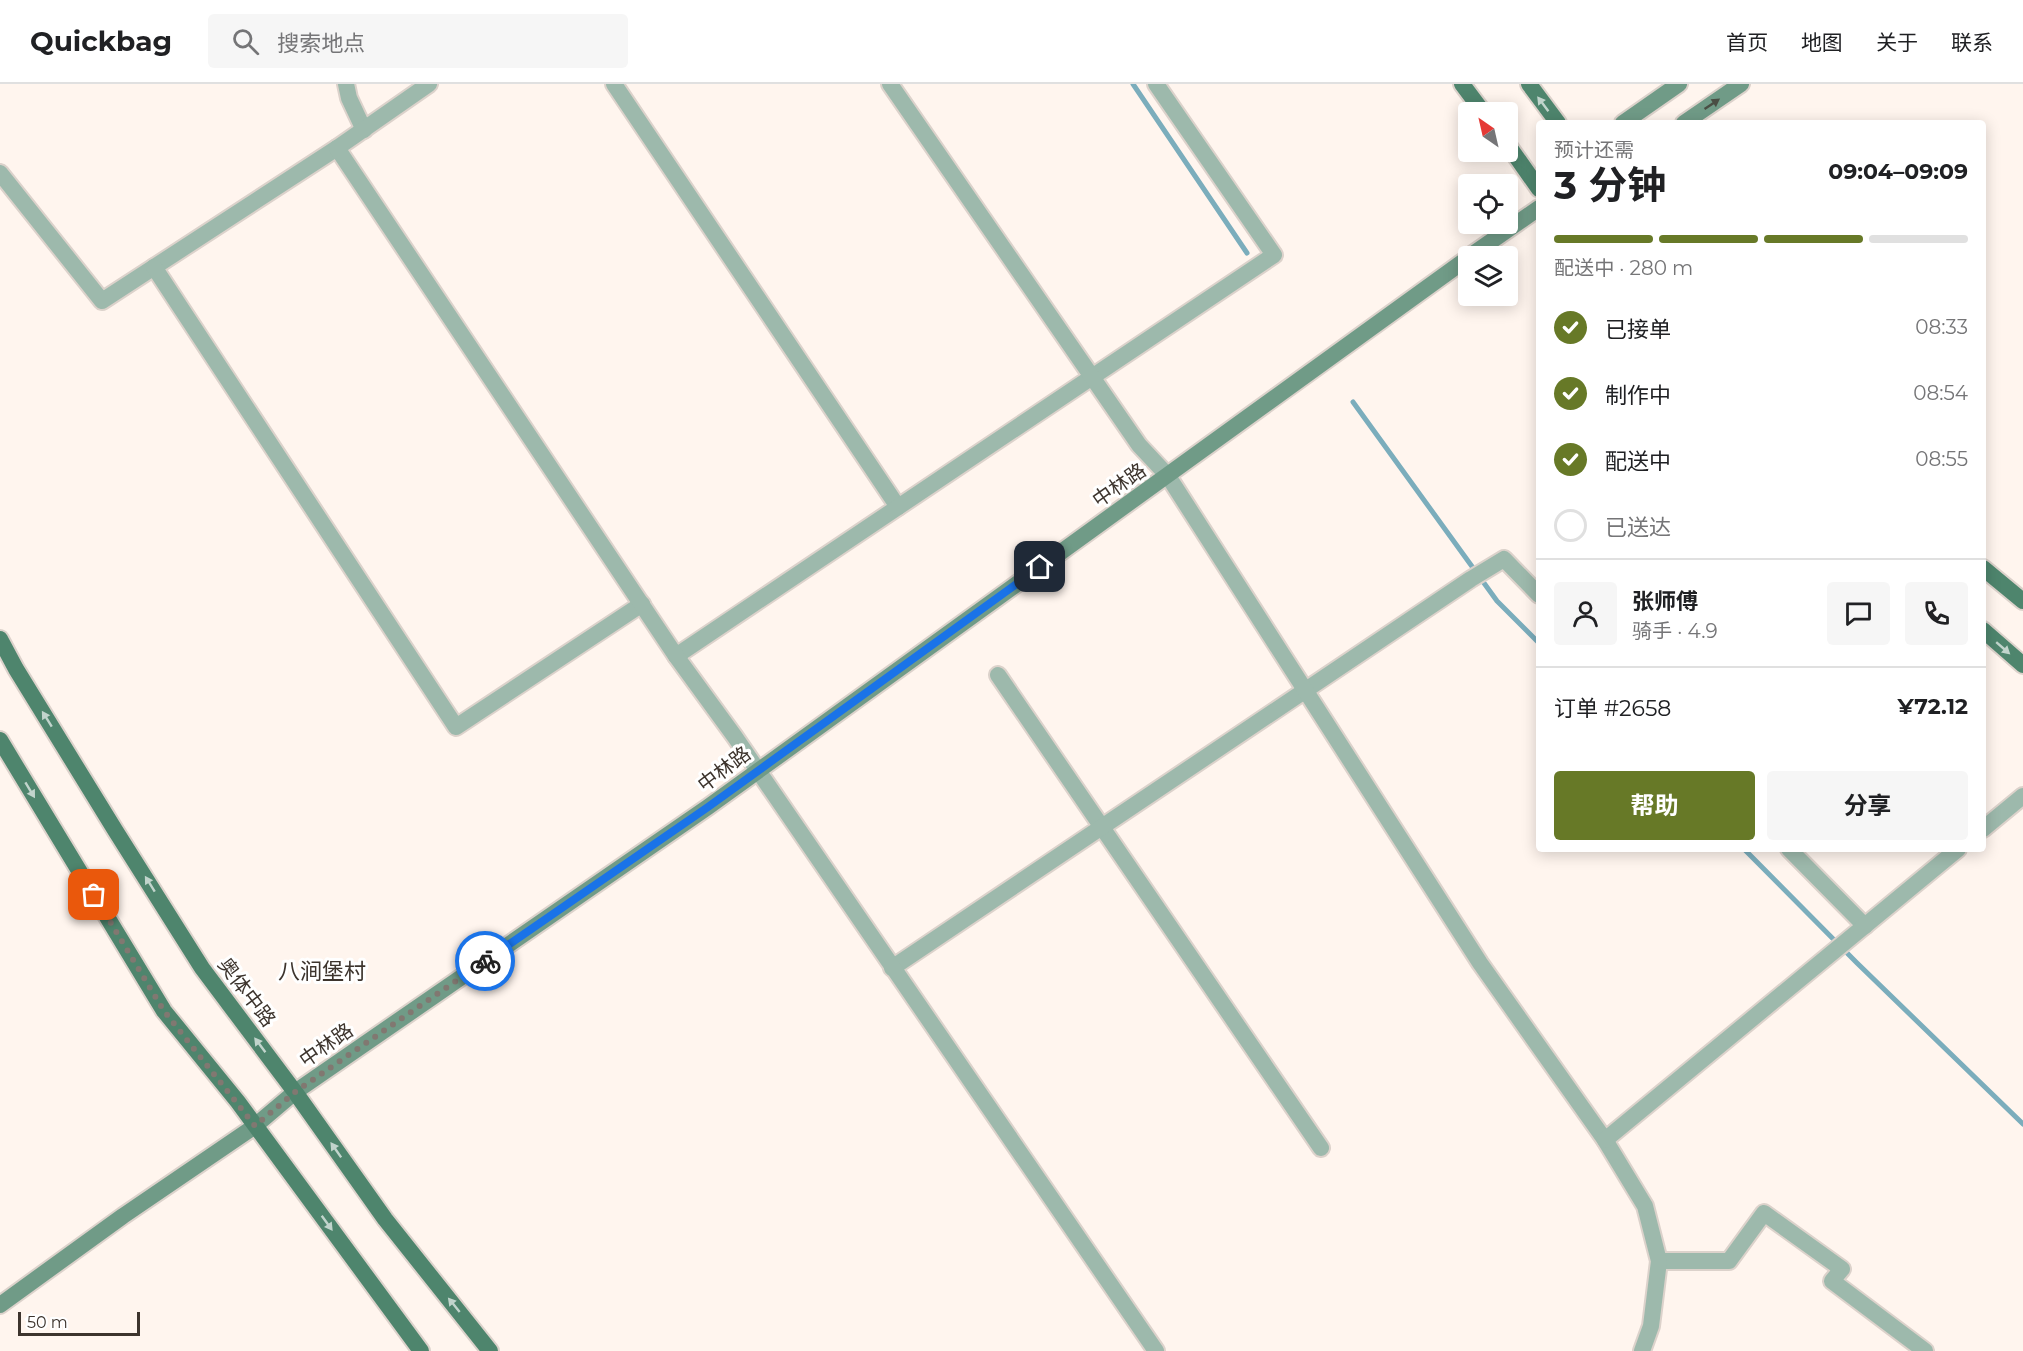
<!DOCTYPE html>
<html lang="zh">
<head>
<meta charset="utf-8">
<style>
	:root { --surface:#fff; --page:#f6f6f6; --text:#202124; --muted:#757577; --line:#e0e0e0; --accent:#677927 }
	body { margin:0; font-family:Montserrat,"Noto Sans SC",sans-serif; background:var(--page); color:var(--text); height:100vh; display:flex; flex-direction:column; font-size:22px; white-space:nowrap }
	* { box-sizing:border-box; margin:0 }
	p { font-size:20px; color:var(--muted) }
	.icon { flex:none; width:33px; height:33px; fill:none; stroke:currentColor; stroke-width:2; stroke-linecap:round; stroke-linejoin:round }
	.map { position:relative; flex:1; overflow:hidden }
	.panel { position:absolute; left:1536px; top:36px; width:450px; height:732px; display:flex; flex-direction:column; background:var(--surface); border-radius:6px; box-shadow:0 3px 15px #0003 }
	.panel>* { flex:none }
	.needle { width:39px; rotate:326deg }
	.tools { position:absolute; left:1458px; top:18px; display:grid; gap:12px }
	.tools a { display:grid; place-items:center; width:60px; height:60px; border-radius:6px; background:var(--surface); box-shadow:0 3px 15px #0003; font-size:30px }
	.scale { position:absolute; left:18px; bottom:15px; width:122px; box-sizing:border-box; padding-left:6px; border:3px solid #3d342d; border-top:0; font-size:16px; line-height:21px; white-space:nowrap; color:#3d342d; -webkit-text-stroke:4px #fff; paint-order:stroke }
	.pin { position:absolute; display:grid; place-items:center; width:51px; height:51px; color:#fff; margin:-26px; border-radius:12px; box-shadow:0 3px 9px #0006 }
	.courier { position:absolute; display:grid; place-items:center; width:60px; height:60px; margin:-30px; border:4px solid #1a73e8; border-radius:50%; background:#fff; color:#222; box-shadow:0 2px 8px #0007 }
	.summary em { font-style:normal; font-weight:700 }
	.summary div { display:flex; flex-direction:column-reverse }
	.summary { display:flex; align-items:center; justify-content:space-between; height:102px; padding:0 18px }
	h1 { font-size:39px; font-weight:700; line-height:45px }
	.bar { display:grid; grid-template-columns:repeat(4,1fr); gap:9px 6px; align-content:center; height:72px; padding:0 18px }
	.bar i { height:8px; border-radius:4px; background:var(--line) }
	.bar .active { background:var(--accent) }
	.bar p { grid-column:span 4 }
	.line { display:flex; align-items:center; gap:15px; padding:0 18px; border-top:2px solid var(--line) }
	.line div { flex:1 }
	.round { display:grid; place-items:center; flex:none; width:63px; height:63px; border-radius:6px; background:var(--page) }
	ol { padding:0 18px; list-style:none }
	li { display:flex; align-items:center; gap:18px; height:66px }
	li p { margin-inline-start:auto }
	li .icon { padding:6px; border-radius:50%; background:var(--accent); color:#fff; stroke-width:4 }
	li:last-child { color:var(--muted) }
	li i { width:33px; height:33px; border:3px solid var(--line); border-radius:50% }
	.cta { display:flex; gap:12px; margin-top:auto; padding:12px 18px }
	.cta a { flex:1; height:69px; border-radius:6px; background:var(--accent); color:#fff; font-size:24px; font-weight:700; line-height:69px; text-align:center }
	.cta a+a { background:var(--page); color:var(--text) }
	header { display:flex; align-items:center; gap:36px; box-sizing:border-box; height:84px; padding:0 30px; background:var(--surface); border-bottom:2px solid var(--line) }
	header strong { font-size:28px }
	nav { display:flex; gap:33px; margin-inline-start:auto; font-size:21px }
	.search { width:420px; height:54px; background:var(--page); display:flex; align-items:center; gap:15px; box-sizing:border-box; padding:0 21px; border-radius:6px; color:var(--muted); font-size:22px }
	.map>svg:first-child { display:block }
</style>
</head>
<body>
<header>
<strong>Quickbag</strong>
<div class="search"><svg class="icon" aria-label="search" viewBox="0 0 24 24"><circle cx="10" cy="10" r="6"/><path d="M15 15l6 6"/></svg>搜索地点</div>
<nav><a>首页</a><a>地图</a><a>关于</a><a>联系</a></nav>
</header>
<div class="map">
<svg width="2023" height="1267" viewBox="0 0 2023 1267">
	<rect width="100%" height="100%" fill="#fff5ee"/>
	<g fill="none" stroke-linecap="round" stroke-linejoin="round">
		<g stroke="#7badbc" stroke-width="5">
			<polyline points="1133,0 1247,169"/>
			<polyline points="1353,318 1497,517 1539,559"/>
			<polyline points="1744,765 1857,879 2023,1040"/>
		</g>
		<defs>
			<g id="minor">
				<polyline points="346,0 349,14 364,46"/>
				<polyline points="614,0 898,423"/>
				<polyline points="0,89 102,217 337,64"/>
				<polyline points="154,183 456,643 642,520"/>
				<polyline points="676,572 1274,171 1156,0"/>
				<polyline points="998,591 1321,1064"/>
				<polyline points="1789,765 1865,842"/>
				<polyline points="892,884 1471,495 1504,475 1539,511"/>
				<polyline points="1659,1177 1729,1177 1764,1129 1842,1185 1832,1197 1925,1267"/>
			</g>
			<g id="tertiary">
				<polyline points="429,0 337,64 676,572 735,653 1156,1267"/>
				<polyline points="890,0 1139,361 1168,392 1480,879 1605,1056 1645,1122 1659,1177 1651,1242 1642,1267"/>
				<polyline points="1983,745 2023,712"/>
				<polyline points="1605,1056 1958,765"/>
			</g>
			<g id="secondary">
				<polyline points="1623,39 1679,0"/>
				<polyline points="1684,39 1741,0"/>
				<polyline points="1470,172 1539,124"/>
				<polyline points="0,1221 123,1132 255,1042 295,1008 708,723 1468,174"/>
			</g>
			<g id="primary">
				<polyline points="1462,0 1483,28"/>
				<polyline points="1529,0 1558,39"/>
				<polyline points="1508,61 1539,105"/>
				<polyline points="1983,484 2023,517"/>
				<polyline points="1983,546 2023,581"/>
				<polyline points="0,555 16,585 115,746 202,884 295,1008 385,1135 490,1267"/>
				<polyline points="0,656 164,927 238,1018 421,1267"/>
			</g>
		</defs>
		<use href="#minor" stroke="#dcd2cb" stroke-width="20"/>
		<use href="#tertiary" stroke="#dcd2cb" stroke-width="20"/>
		<use href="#secondary" stroke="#dcd2cb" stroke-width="20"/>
		<use href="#primary" stroke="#dcd2cb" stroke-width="20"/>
		<use href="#minor" stroke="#9db9ac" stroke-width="16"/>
		<use href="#tertiary" stroke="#9db9ac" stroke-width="16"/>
		<use href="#secondary" stroke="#709b87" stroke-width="16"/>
		<use href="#primary" stroke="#4e856d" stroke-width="16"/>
	</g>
	<defs><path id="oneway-solid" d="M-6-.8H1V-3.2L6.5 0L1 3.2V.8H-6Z" transform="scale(1.5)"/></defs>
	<g fill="#c1d4cc">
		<use href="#oneway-solid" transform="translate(1543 20) rotate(-127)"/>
		<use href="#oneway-solid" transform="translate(2003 564) rotate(41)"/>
		<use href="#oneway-solid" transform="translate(47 635) rotate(-122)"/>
		<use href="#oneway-solid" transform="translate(30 706) rotate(59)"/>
		<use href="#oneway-solid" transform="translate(150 800) rotate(-122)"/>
		<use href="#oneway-solid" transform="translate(260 961) rotate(-127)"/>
		<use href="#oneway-solid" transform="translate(336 1066) rotate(-125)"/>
		<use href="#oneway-solid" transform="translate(327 1139) rotate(54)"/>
		<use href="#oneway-solid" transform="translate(454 1221) rotate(-129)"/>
	</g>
	<use fill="#4a4e44" href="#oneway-solid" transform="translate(1712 20) rotate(-34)"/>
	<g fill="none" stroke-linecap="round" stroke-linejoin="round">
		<polyline stroke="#817871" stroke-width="6" stroke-dasharray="0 10.8" points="94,811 164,927 255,1042 295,1008 485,877"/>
		<polyline stroke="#1a73e8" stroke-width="8" points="485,877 708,723 1040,483"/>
	</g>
	<g text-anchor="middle" stroke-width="6" stroke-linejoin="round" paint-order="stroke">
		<g font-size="20" fill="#3d342d" stroke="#fff">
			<text transform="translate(1119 401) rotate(-35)" y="7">中林路</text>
			<text transform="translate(724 685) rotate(-37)" y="7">中林路</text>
			<text transform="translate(247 908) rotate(53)" y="7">奥体中路</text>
			<text transform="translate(326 961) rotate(-35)" y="7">中林路</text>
		</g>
		<g font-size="22" fill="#3d342d" stroke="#fff">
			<text x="322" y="895">八涧堡村</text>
		</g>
	</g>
</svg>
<div class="tools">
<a><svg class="needle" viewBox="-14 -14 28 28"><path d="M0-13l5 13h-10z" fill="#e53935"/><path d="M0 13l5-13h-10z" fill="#757577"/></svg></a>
<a><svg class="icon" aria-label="locate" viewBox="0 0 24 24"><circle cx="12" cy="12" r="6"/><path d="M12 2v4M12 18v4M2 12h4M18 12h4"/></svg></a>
<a><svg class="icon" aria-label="layers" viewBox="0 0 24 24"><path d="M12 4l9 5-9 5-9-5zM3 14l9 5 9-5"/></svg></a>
</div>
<div class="scale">50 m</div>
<div class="pin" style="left:94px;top:811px;background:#ea580c"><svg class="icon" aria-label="bag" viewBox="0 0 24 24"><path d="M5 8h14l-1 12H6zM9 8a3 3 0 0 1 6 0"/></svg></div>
<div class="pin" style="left:1040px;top:483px;background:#1f2937"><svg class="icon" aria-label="home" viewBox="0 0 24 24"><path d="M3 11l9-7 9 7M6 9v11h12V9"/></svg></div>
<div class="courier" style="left:485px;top:877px"><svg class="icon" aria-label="bike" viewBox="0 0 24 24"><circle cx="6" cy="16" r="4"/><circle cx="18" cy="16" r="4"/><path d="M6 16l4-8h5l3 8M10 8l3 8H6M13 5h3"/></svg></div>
<section class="panel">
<div class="summary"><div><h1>3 分钟</h1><p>预计还需</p></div><em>09:04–09:09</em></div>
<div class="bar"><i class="active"></i><i class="active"></i><i class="active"></i><i></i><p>配送中 · 280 m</p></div>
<ol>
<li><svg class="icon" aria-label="check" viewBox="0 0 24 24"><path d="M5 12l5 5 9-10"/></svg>已接单<p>08:33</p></li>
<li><svg class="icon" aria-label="check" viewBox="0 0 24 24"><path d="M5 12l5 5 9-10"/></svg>制作中<p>08:54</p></li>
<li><svg class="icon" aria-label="check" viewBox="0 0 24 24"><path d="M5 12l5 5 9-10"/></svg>配送中<p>08:55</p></li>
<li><i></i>已送达</li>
</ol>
<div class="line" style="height:108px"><a class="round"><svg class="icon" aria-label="person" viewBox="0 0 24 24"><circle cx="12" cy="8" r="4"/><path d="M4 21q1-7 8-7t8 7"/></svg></a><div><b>张师傅</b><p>骑手 · 4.9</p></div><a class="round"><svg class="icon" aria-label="chat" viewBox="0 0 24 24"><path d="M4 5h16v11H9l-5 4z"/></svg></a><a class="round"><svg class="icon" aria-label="phone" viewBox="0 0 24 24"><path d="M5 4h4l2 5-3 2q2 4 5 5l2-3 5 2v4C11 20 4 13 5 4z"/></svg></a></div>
<div class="line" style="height:78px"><div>订单 #2658</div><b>¥72.12</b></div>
<div class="cta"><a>帮助</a><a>分享</a></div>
</section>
</div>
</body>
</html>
